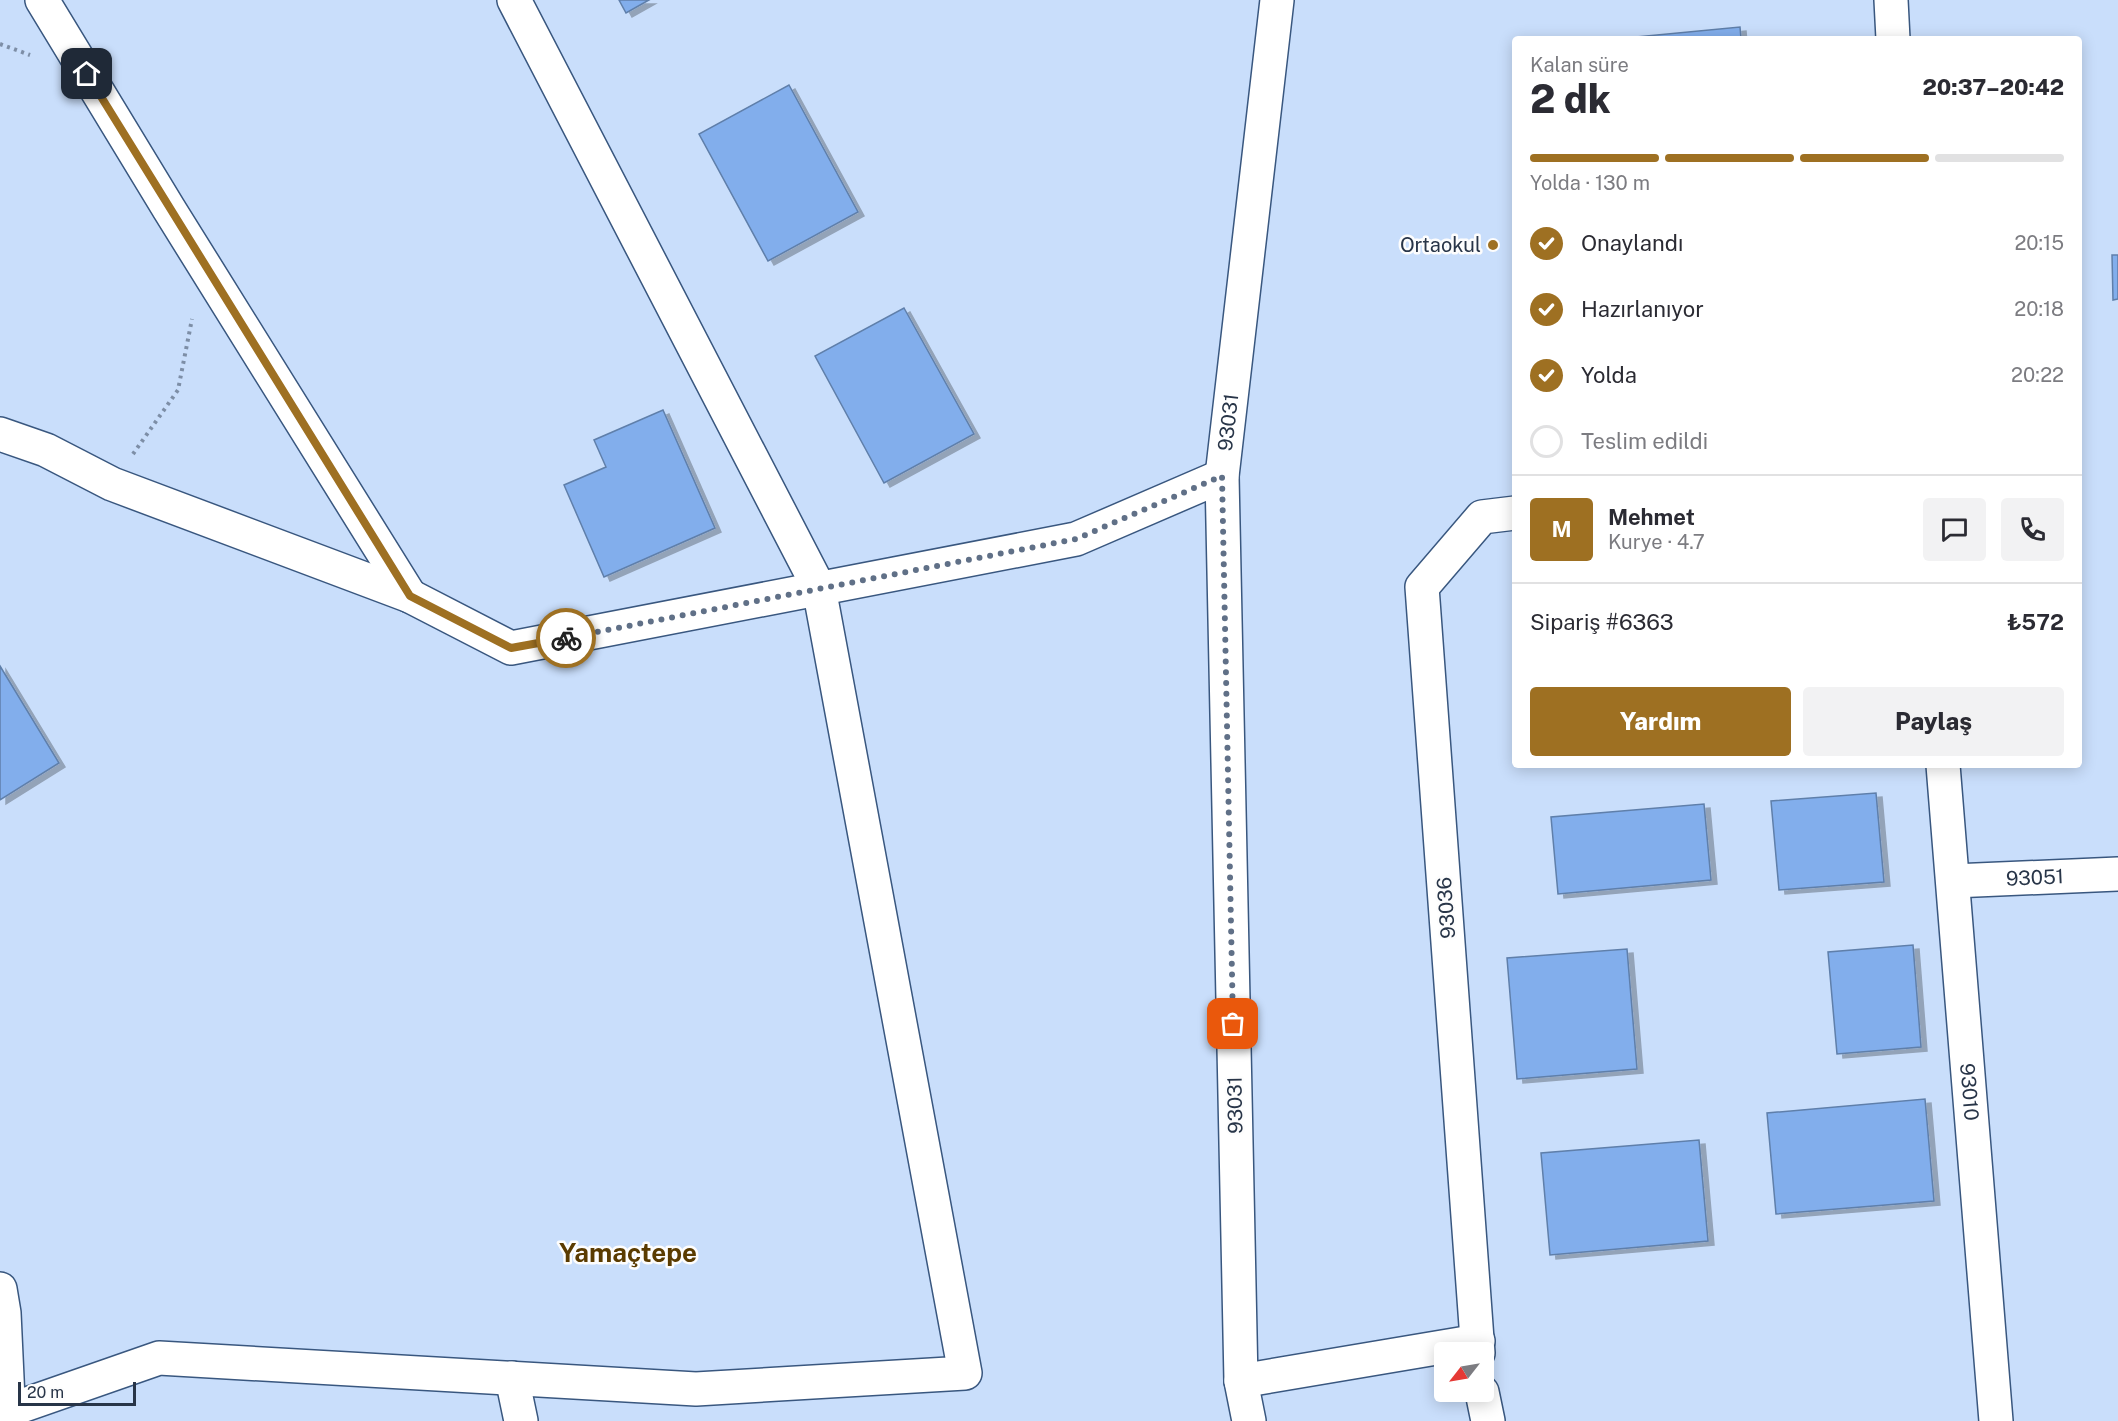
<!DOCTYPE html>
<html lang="tr">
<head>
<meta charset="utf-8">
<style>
	:root { --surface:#fff; --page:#f2f2f3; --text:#2b2b33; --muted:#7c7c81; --line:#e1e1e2; --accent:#9e7022 }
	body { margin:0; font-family:"Public Sans",sans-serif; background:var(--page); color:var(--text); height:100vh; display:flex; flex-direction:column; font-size:22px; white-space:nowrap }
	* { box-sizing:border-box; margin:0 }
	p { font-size:20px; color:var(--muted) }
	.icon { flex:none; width:33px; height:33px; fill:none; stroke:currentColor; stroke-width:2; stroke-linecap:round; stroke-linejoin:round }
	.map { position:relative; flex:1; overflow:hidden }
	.sheet { position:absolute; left:1512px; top:36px; width:570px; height:732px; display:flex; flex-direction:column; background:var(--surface); border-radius:6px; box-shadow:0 3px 15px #0003 }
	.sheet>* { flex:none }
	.needle { width:39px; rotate:239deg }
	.controls { position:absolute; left:1434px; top:1342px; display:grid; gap:12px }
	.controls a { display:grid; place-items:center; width:60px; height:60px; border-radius:6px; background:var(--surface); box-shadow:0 3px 15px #0003; font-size:30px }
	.scale { position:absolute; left:18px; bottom:15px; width:118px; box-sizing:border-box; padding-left:6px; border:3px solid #283548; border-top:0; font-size:16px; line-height:21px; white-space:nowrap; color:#283548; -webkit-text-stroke:4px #fdfdfd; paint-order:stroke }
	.pin { position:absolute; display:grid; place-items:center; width:51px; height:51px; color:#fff; margin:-26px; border-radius:12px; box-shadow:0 3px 9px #0006 }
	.courier { position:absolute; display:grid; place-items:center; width:60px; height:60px; margin:-30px; border:4px solid #9e7022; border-radius:50%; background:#fff; color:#222; box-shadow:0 2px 8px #0007 }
	.overview em { font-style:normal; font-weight:800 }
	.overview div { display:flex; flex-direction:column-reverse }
	.overview { display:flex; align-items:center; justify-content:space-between; height:102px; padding:0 18px }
	h1 { font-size:39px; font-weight:800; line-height:45px }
	.bar { display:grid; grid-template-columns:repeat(4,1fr); gap:9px 6px; align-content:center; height:72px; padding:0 18px }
	.bar i { height:8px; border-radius:4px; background:var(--line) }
	.bar .current { background:var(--accent) }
	.bar p { grid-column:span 4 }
	.line { display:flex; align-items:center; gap:15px; padding:0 18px; border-top:2px solid var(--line) }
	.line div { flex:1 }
	.round { display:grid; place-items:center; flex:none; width:63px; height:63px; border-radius:6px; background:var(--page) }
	ol { padding:0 18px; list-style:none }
	li { display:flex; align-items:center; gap:18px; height:66px }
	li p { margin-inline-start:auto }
	li .icon { padding:6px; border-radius:50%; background:var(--accent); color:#fff; stroke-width:4 }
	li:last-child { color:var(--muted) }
	li i { width:33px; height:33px; border:3px solid var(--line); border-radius:50% }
	.action { display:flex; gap:12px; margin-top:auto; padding:12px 18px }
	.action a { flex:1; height:69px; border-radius:6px; background:var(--accent); color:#fff; font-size:24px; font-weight:800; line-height:69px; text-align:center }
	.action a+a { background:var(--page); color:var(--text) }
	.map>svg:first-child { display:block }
</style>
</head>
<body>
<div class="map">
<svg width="2118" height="1421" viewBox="0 0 2118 1421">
	<defs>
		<filter id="shadow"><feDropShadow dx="6" dy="4" stdDeviation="0" flood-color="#0004"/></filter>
	</defs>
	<rect width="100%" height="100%" fill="#c9defb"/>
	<g fill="#82aeec" stroke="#5f7faa" stroke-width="1.5" filter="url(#shadow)">
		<polygon points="619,0 649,0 626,13"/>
		<polygon points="1740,27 1741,39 1615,39"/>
		<polygon points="789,85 858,212 768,261 699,134"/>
		<polygon points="2112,255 2118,255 2118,299 2113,300"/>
		<polygon points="904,308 974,434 884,483 815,356"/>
		<polygon points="663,410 715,528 604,577 564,485 606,467 594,440"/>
		<polygon points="0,666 59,763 0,800"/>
		<polygon points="1876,793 1884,882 1779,890 1771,801"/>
		<polygon points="1704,804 1711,880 1558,894 1551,817"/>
		<polygon points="1913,945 1921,1047 1837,1054 1828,952"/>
		<polygon points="1627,949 1637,1069 1517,1079 1507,958"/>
		<polygon points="1925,1099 1934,1201 1776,1214 1767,1113"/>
		<polygon points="1699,1140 1708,1241 1550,1255 1541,1153"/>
	</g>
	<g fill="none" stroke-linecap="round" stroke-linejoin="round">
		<defs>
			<g id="minor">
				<polyline points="42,0 169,209 410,596"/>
				<polyline points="1891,0 1893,39"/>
				<polyline points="0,434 46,450 112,484 410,596 511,648 1076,539 1222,476"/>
				<path id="s1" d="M1943,765L1996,1421"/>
				<path id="s2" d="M1953,881L2118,874"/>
				<polyline points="0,1289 4,1313 9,1421"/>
				<polyline points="1478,1353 1422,587 1482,517 1515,513"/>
				<polyline points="512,1378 521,1421"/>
				<polyline points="1241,1381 1478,1341"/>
				<polyline points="1482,1392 1488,1421"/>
				<polyline points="7,1411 159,1358 696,1389 965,1373 819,588 514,0"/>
				<path id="s3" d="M1249,1421L1241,1381L1222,476L1277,0"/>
			</g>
		</defs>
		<use href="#minor" stroke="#39577f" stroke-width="36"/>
		<g stroke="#7d8ea6" stroke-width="4" stroke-dasharray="3 4.5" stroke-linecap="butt">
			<polyline points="0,44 30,55"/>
			<polyline points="133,454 178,390 192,319"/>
		</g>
		<use href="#minor" stroke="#fff" stroke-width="33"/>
	</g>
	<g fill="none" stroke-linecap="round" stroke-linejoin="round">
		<polyline stroke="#607087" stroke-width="6" stroke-dasharray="0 10.8" points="566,638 1076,539 1222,476 1233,1024"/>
		<polyline stroke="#9e7022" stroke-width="8" points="87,74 410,596 511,648 566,638"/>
	</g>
	<circle fill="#9e7022" stroke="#fdfdfd" stroke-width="2" cx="1493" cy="245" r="6"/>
	<g text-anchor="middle" stroke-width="5" stroke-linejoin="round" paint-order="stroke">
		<g font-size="20" fill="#283548" stroke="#fdfdfd" text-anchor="end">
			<text x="1481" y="252">Ortaokul</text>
		</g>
		<g font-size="20" fill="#283548" stroke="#fdfdfd">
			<text dy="7" stroke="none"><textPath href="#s3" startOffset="1000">93031</textPath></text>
			<text dy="7" stroke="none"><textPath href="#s2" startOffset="82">93051</textPath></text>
			<text transform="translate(1446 908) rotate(-94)" y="7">93036</text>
			<text dy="7" stroke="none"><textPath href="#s1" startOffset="328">93010</textPath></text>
			<text transform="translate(1235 1105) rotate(-91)" y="7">93031</text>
		</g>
		<g font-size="26" font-weight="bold" fill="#5a3b00" stroke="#fdfdfd">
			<text x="628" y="1262">Yamaçtepe</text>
		</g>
	</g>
</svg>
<div class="controls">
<a><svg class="needle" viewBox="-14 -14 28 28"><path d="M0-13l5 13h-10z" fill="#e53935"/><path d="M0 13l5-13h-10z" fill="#7c7c81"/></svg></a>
</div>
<div class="scale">20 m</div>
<div class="pin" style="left:1233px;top:1024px;background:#ea580c"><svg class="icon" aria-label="bag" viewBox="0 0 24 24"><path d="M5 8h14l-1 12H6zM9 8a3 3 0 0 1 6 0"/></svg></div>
<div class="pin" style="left:87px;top:74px;background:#1f2937"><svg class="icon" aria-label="home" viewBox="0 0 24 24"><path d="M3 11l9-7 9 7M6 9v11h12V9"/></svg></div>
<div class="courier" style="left:566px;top:638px"><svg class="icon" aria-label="bike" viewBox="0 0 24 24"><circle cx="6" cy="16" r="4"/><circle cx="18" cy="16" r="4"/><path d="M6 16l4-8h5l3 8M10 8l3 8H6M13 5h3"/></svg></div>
<section class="sheet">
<div class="overview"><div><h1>2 dk</h1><p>Kalan süre</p></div><em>20:37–20:42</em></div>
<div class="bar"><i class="current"></i><i class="current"></i><i class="current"></i><i></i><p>Yolda · 130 m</p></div>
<ol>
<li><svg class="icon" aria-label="check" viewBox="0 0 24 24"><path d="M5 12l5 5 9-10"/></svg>Onaylandı<p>20:15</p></li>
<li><svg class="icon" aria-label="check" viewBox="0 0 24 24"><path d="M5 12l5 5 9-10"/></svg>Hazırlanıyor<p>20:18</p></li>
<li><svg class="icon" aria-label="check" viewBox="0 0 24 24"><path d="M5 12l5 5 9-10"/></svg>Yolda<p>20:22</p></li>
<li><i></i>Teslim edildi</li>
</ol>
<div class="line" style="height:108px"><b class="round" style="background:var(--accent);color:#fff">M</b><div><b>Mehmet</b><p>Kurye · 4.7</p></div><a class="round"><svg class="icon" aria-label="chat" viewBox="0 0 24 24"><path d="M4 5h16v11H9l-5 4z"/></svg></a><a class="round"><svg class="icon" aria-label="phone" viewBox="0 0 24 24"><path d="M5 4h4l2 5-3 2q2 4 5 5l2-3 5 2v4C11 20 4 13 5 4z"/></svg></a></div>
<div class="line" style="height:78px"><div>Sipariş #6363</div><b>₺572</b></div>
<div class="action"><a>Yardım</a><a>Paylaş</a></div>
</section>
</div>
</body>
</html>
